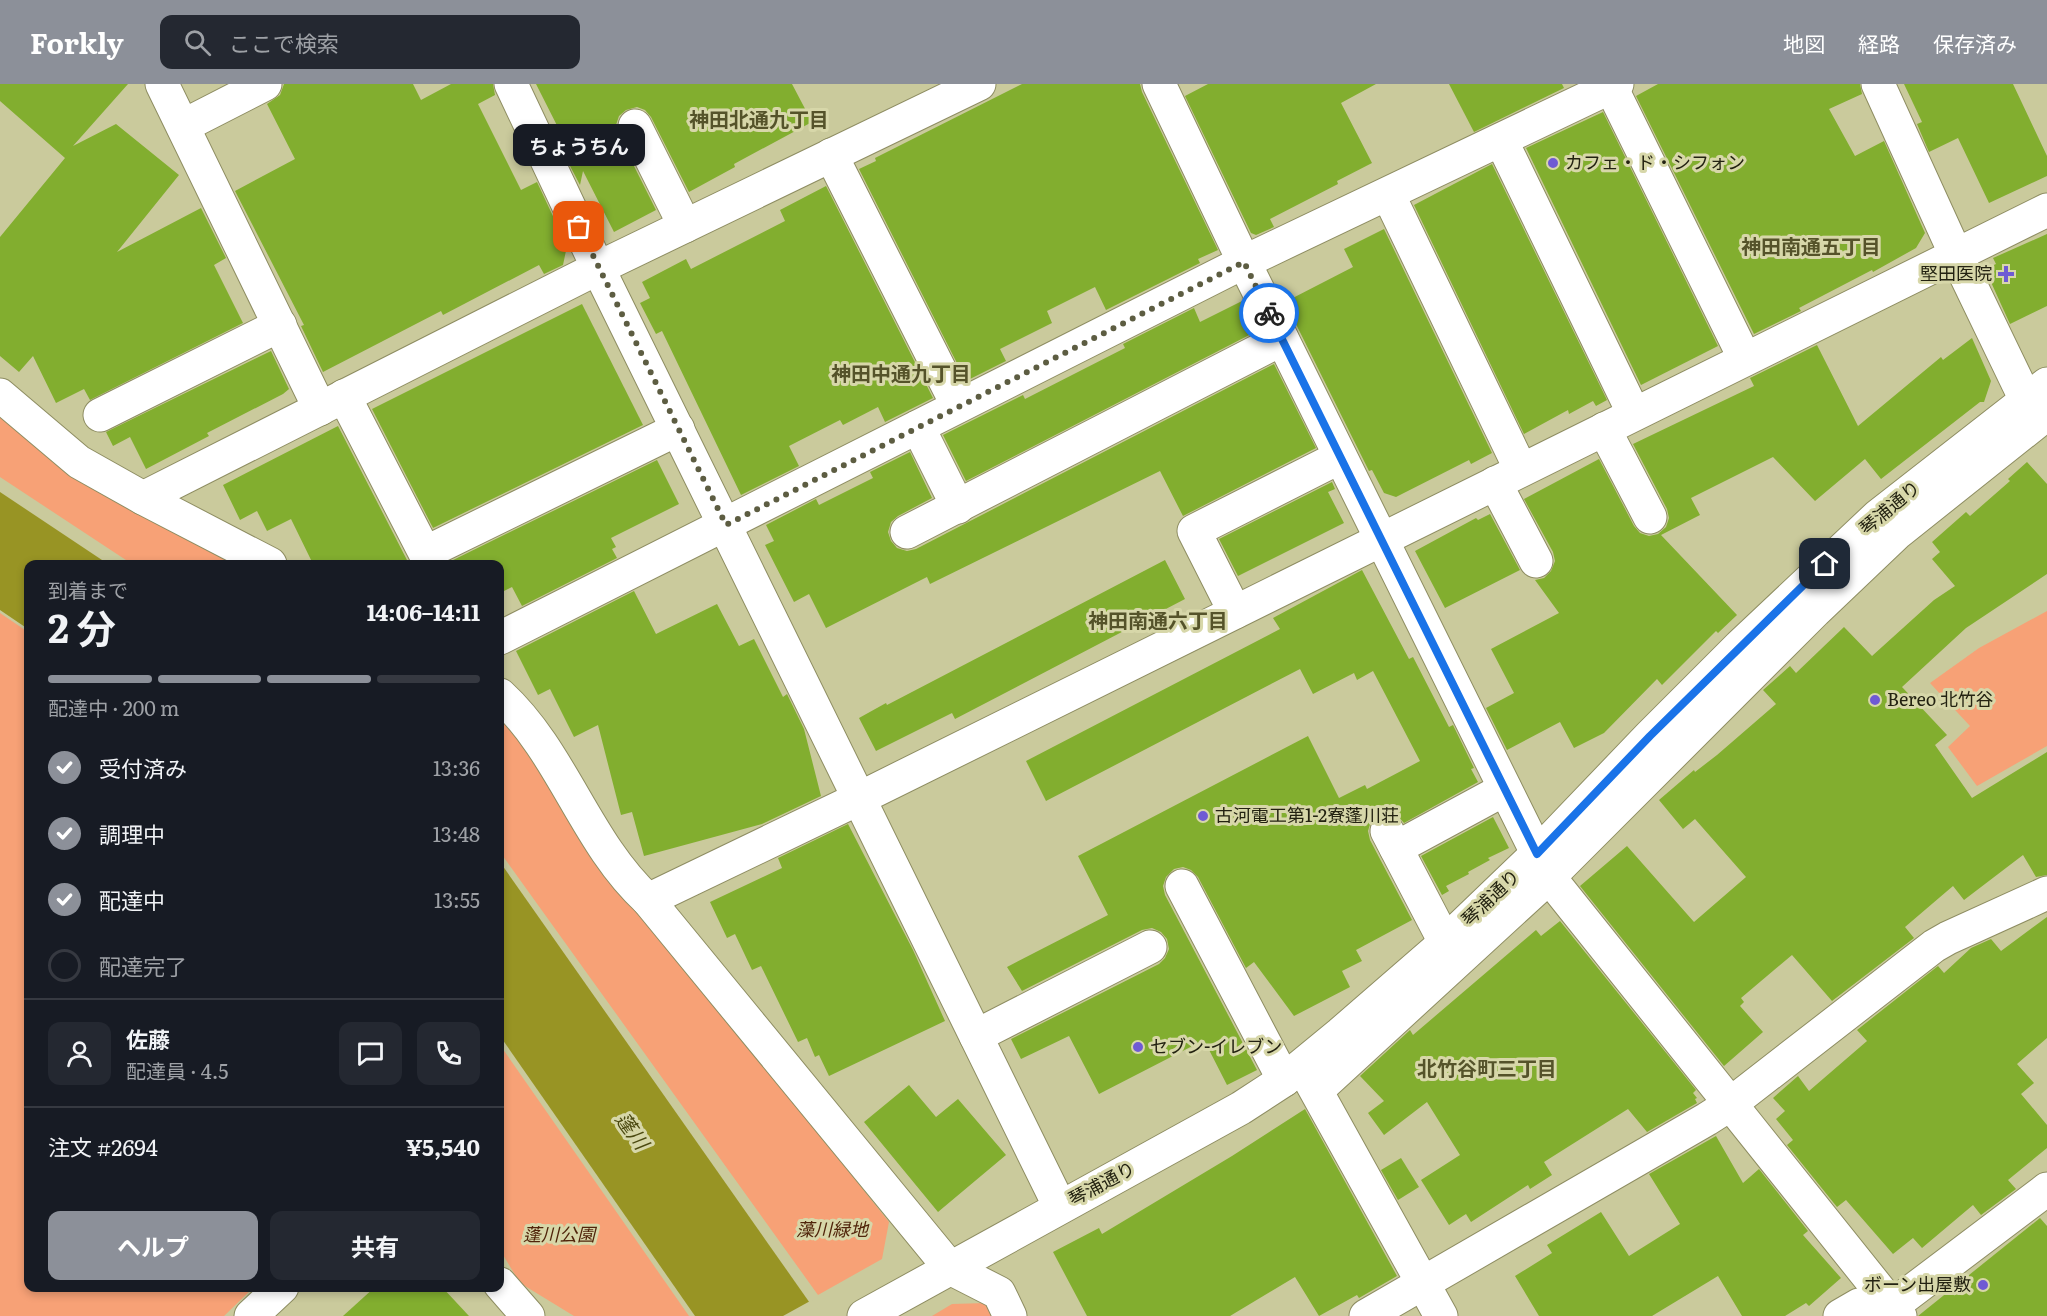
<!DOCTYPE html>
<html lang="ja">
<head>
<meta charset="utf-8">
<style>
	:root { --surface:#171b24; --page:#242831; --text:#f1f3f6; --muted:#9ea1a6; --line:#363941; --accent:#8c9099 }
	body { margin:0; font-family:Literata,"Noto Sans JP",serif; background:var(--page); color:var(--text); height:100vh; display:flex; flex-direction:column; font-size:22px; white-space:nowrap }
	* { box-sizing:border-box; margin:0 }
	p { font-size:20px; color:var(--muted) }
	.icon { flex:none; width:33px; height:33px; fill:none; stroke:currentColor; stroke-width:2; stroke-linecap:round; stroke-linejoin:round }
	.map { position:relative; flex:1; overflow:hidden }
	.sheet { position:absolute; left:24px; top:476px; width:480px; height:732px; display:flex; flex-direction:column; background:var(--surface); border-radius:12px; box-shadow:0 3px 9px #0003 }
	.sheet>* { flex:none }
	.pin { position:absolute; display:grid; place-items:center; width:51px; height:51px; color:#fff; margin:-26px; border-radius:12px; box-shadow:0 3px 9px #0006 }
	.courier { position:absolute; display:grid; place-items:center; width:60px; height:60px; margin:-30px; border:4px solid #1a73e8; border-radius:50%; background:#fff; color:#222; box-shadow:0 2px 8px #0007 }
	.bubble { position:absolute; height:42px; border-radius:12px; background:var(--surface); box-shadow:0 3px 9px #0003; font-size:20px; font-weight:700; line-height:42px; text-align:center }
	.summary em { font-style:normal; font-weight:700 }
	.summary div { display:flex; flex-direction:column-reverse }
	.summary { display:flex; align-items:center; justify-content:space-between; height:102px; padding:0 24px }
	h1 { font-size:39px; font-weight:700; line-height:45px }
	.bar { display:grid; grid-template-columns:repeat(4,1fr); gap:9px 6px; align-content:center; height:72px; padding:0 24px }
	.bar i { height:8px; border-radius:4px; background:var(--line) }
	.bar .on { background:var(--accent) }
	.bar p { grid-column:span 4 }
	.line { display:flex; align-items:center; gap:15px; padding:0 24px; border-top:2px solid var(--line) }
	.line div { flex:1 }
	.round { display:grid; place-items:center; flex:none; width:63px; height:63px; border-radius:12px; background:var(--page) }
	ol { padding:0 24px; list-style:none }
	li { display:flex; align-items:center; gap:18px; height:66px }
	li p { margin-inline-start:auto }
	li .icon { padding:6px; border-radius:50%; background:var(--accent); color:#fff; stroke-width:4 }
	li:last-child { color:var(--muted) }
	li i { width:33px; height:33px; border:3px solid var(--line); border-radius:50% }
	.action { display:flex; gap:12px; margin-top:auto; padding:12px 24px }
	.action a { flex:1; height:69px; border-radius:12px; background:var(--accent); color:#fff; font-size:24px; font-weight:700; line-height:69px; text-align:center }
	.action a+a { background:var(--page); color:var(--text) }
	header { display:flex; align-items:center; gap:36px; box-sizing:border-box; height:84px; padding:0 30px; background:var(--accent); color:#fff }
	header strong { font-size:28px }
	nav { display:flex; gap:33px; margin-inline-start:auto; font-size:21px }
	.search { width:420px; height:54px; background:var(--page); display:flex; align-items:center; gap:15px; box-sizing:border-box; padding:0 21px; border-radius:12px; color:var(--muted); font-size:22px }
	.map>svg:first-child { display:block }
</style>
</head>
<body>
<header>
<strong>Forkly</strong>
<div class="search"><svg class="icon" aria-label="search" viewBox="0 0 24 24"><circle cx="10" cy="10" r="6"/><path d="M15 15l6 6"/></svg>ここで検索</div>
<nav><a>地図</a><a>経路</a><a>保存済み</a></nav>
</header>
<div class="map">
<svg width="2047" height="1232" viewBox="0 0 2047 1232">
	<rect width="100%" height="100%" fill="#caca9c"/>
	<g fill="#f7a176">
		<polygon points="0,325 241,480 132,480 0,393"/>
		<polygon points="2047,527 2047,662 1977,702 1948,663 1970,642 1930,599 1979,564"/>
		<polygon points="0,529 28,548 28,1203 254,1203 224,1232 0,1232"/>
		<polygon points="500,627 530,653 581,752 889,1138 882,1175 818,1211 500,768"/>
		<polygon points="500,961 689,1232 574,1232 520,1199 500,1166"/>
		<polygon points="986,1219 992,1232 932,1232 952,1220"/>
	</g>
	<g fill="#989424">
		<polygon points="0,408 108,480 28,480 28,545 0,526"/>
		<polygon points="500,778 819,1232 695,1232 500,952"/>
	</g>
	<polygon fill="#caca9c" points="812,1216 822,1232 783,1232"/>
	<g fill="#82ae2f">
		<polygon points="0,0 128,0 73,62 116,40 179,91 117,168 201,124 226,174 214,181 243,239 90,316 84,305 56,319 33,272 19,288 0,272 0,153 65,74 0,17"/>
		<polygon points="284,0 413,0 421,16 451,0 493,0 495,11 478,20 521,106 537,98 567,162 563,181 544,190 539,181 443,231 441,227 323,288 301,242 304,241 235,107 295,75 267,20 280,11"/>
		<polygon points="536,0 792,0 812,38 734,80 735,83 689,108 651,33 645,26 637,23 626,26 619,32 616,41 618,50 656,126 614,148 583,87 580,101 570,82 576,79"/>
		<polygon points="1022,0 1140,0 1142,8 1218,166 1198,175 1200,179 1106,226 1095,203 1047,227 1052,239 1000,265 1006,277 966,297 859,85 876,77 875,74"/>
		<polygon points="1208,0 1376,0 1341,19 1372,79 1337,97 1338,100 1270,135 1274,143 1256,151 1251,149 1185,12"/>
		<polygon points="1449,0 1562,0 1564,4 1474,48"/>
		<polygon points="1658,0 1860,0 1862,10 1829,25 1855,72 1884,57 1925,149 1916,164 1873,188 1872,186 1799,224 1801,227 1754,250 1636,12"/>
		<polygon points="1904,0 2013,0 2047,72 2047,92 1989,119 1958,54 1929,68 1917,40 1922,38"/>
		<polygon points="1603,28 1718,262 1641,301 1526,64"/>
		<polygon points="1492,80 1607,316 1596,322 1593,317 1569,330 1568,326 1524,350 1414,121"/>
		<polygon points="826,102 933,314 885,338 878,323 843,341 840,336 789,362 799,382 741,411 662,247 656,250 640,219 650,214 642,198 686,175 691,185 785,137 780,126"/>
		<polygon points="1384,145 1492,369 1471,380 1469,376 1396,413 1384,409 1372,386 1369,387 1285,218 1353,183 1344,165"/>
		<polygon points="2047,150 2047,222 2010,240 1985,185 1996,180 1993,174"/>
		<polygon points="1242,217 1257,247 966,397 943,351 1023,311 1025,315 1125,264 1123,260 1194,224 1200,238"/>
		<polygon points="582,220 643,341 433,444 372,325"/>
		<polygon points="1972,254 1991,297 1984,318 1980,318 1881,395 1865,375 1815,417 1773,373 1691,414 1700,431 1661,451 1737,531 1718,549 1716,547 1662,601 1657,595 1604,649 1574,664 1560,638 1507,666 1486,624 1514,609 1491,565 1559,529 1535,496 1544,494 1551,487 1555,477 1553,468 1524,415 1599,375 1634,442 1640,449 1649,452 1658,450 1666,443 1669,434 1667,425 1633,360 1754,302 1750,294 1817,261 1858,342 1941,273 1943,276"/>
		<polygon points="271,267 289,305 283,310 207,349 209,352 146,385 130,353 113,362 106,348"/>
		<polygon points="1274,280 1316,364 1183,432 1160,387 930,500 927,493 826,544 809,510 794,518 765,461 774,457 766,441 816,415 819,421 873,394 870,388 910,368 932,414 898,432 891,438 888,448 891,457 897,464 907,467 916,465"/>
		<polygon points="338,342 408,478 410,480 313,480 291,435 267,447 257,427 240,436 223,401"/>
		<polygon points="657,376 679,420 611,454 616,463 612,465 617,474 522,522 512,503 500,509 500,480 445,480"/>
		<polygon points="2027,378 2047,400 2047,490 1966,544 1902,603 1947,651 1935,661 1972,714 2047,668 2047,791 2036,793 2023,771 1964,816 1953,802 1905,843 1914,854 1832,917 1792,871 1741,914 1744,918 1740,922 1763,948 1724,982 1580,802 1627,762 1694,838 1746,793 1695,735 1683,745 1659,716 1694,686 1695,688 1717,671 1776,620 1763,606 1790,582 1796,589 1844,543 1872,572 1934,516 1955,502 1932,475 1940,468 1932,458 1966,428 1970,432 2010,397 2008,395"/>
		<polygon points="1332,398 1335,405 1328,408 1344,439 1238,492 1219,455"/>
		<polygon points="1490,430 1520,486 1445,524 1415,467 1476,434 1478,436"/>
		<polygon points="1165,476 1185,515 955,635 952,629 876,667 859,634 886,619 887,621"/>
		<polygon points="1362,486 1409,575 1413,573 1449,643 1453,641 1474,684 1471,685 1478,698 1404,739 1397,731 1387,728 1378,731 1371,737 1368,747 1370,756 1412,836 1356,866 1362,877 1342,887 1350,903 1294,932 1254,878 1246,884 1198,793 1191,786 1183,783 1174,785 1166,793 1163,802 1165,811 1257,986 1227,1001 1204,956 1099,1010 1069,952 1021,975 1011,955 1159,880 1165,874 1169,865 1167,855 1161,848 1152,844 1142,846 1020,908 1022,907 1007,883 1108,831 1078,772 1308,652 1339,714 1365,701 1367,705 1420,677 1373,587 1357,596 1354,589 1313,610 1300,585 1046,717 1026,677 1280,545 1273,534"/>
		<polygon points="634,507 656,550 717,520 739,562 754,555 783,613 787,610 804,645 821,712 762,740 644,772 632,728 621,731 598,641 574,653 550,605 538,611 516,567"/>
		<polygon points="1493,733 1509,764 1488,774 1490,776 1468,788 1469,790 1446,802 1449,807 1442,811 1421,772"/>
		<polygon points="848,740 913,866 945,937 829,992 819,971 815,973 807,954 798,958 761,882 752,886 735,850 727,854 710,818 782,784 778,774"/>
		<polygon points="2047,833 2047,954 2017,980 2034,999 2021,1010 2047,1041 2047,1064 2008,1096 2016,1105 1981,1131 1973,1121 1922,1164 1913,1154 1893,1170 1846,1116 1837,1123 1787,1061 1793,1056 1776,1035 1785,1027 1773,1014 1798,992 1809,1007 1867,957 1857,946 1938,882 1944,889 1971,864 1991,855 2001,867"/>
		<polygon points="1560,837 1696,1006 1693,1009 1697,1014 1695,1015 1697,1019 1647,1048 1628,1025 1544,1078 1552,1091 1530,1105 1528,1101 1471,1138 1466,1130 1449,1141 1421,1096 1460,1071 1427,1018 1384,1051 1368,1029 1384,1017 1360,992 1410,946 1413,951 1536,846 1541,852"/>
		<polygon points="909,1001 936,1033 958,1015 1006,1071 938,1128 864,1038"/>
		<polygon points="1305,1025 1397,1192 1359,1214 1357,1211 1319,1232 1295,1193 1230,1232 1087,1232 1053,1168 1099,1144 1102,1150 1232,1072"/>
		<polygon points="1716,1052 1743,1099 1759,1085 1808,1147 1803,1151 1841,1194 1809,1222 1806,1219 1785,1232 1742,1232 1718,1192 1652,1232 1539,1232 1515,1192 1552,1169 1547,1161 1601,1128 1629,1172 1680,1140 1649,1090"/>
		<polygon points="1401,1074 1419,1103 1398,1116 1381,1086"/>
		<polygon points="2040,1134 2047,1142 2047,1232 1918,1232"/>
		<polygon points="375,1203 442,1203 469,1232 343,1232"/>
	</g>
	<g fill="none" stroke-linecap="round" stroke-linejoin="round">
		<defs>
			<g id="minor">
				<polyline points="162,0 320,325"/>
				<polyline points="511,0 598,184 1060,1123"/>
				<polyline points="1159,0 1244,178 1549,793 1900,1232"/>
				<polyline points="1878,0 1956,171 2026,316 2038,335"/>
				<polyline points="1611,3 1745,275"/>
				<polyline points="183,42 265,0"/>
				<polyline points="635,42 685,142"/>
				<polyline points="1501,56 1634,330"/>
				<polyline points="831,71 958,322"/>
				<polyline points="1388,110 1521,386"/>
				<polyline points="0,311 79,378 143,414 270,480"/>
				<polyline points="344,312 425,469 678,345"/>
				<polyline points="100,331 280,241"/>
				<polyline points="918,343 958,423"/>
				<polyline points="1604,345 1650,433"/>
				<polyline points="1495,399 1536,477"/>
				<polyline points="143,414 598,184 979,0"/>
				<polyline points="907,448 1282,255"/>
				<polyline points="1235,528 1194,447 1340,373"/>
				<polyline points="500,554 1244,178 1617,0"/>
				<path d="M500,611C563,669 585,758 648,816L950,1184L999,1209L1010,1232"/>
				<polyline points="1387,747 1445,858"/>
				<polyline points="1396,764 1505,705"/>
				<polyline points="1182,802 1284,996"/>
				<polyline points="648,816 860,714 2047,126"/>
				<polyline points="976,952 1150,863"/>
				<polyline points="1305,987 1441,1232"/>
				<polyline points="1317,1006 1549,793 1815,527 1897,449 2039,336"/>
				<polyline points="500,1200 528,1232"/>
				<polyline points="251,1232 282,1203"/>
				<polyline points="864,1232 1241,1024 1284,996 1340,950 1438,865 1537,770 1650,652 1740,562 1878,432 2047,300"/>
				<polyline points="1366,1232 1707,1035 1729,1021 1934,862 1948,854 2047,809"/>
				<polyline points="1840,1232 1859,1221 1904,1213 2047,1105"/>
			</g>
		</defs>
		<use href="#minor" stroke="#8e8d62" stroke-width="35"/>
		<use href="#minor" stroke="#fff" stroke-width="33"/>
	</g>
	<g fill="none" stroke-linecap="round" stroke-linejoin="round">
		<polyline stroke="#5d5d42" stroke-width="6" stroke-dasharray="0 10.8" points="579,143 726,441 1244,178 1269,229"/>
		<polyline stroke="#1a73e8" stroke-width="8" points="1269,229 1537,770 1650,652 1825,480"/>
	</g>
	<g fill="#6f5ad4" stroke="#d7d7a9" stroke-width="2">
		<circle cx="1553" cy="79" r="6"/>
		<path d="M2003 181h6v6h6v6h-6v6h-6v-6h-6v-6h6z"/>
		<circle cx="1875" cy="616" r="6"/>
		<circle cx="1203" cy="732" r="6"/>
		<circle cx="1138" cy="963" r="6"/>
		<circle cx="1983" cy="1201" r="6"/>
	</g>
	<g text-anchor="middle" stroke-width="6" stroke-linejoin="round" paint-order="stroke">
		<g font-size="18" fill="#232211" stroke="#d7d7a9" text-anchor="start">
			<text x="1565" y="85">カフェ・ド・シフォン</text>
			<text x="1992" y="196" text-anchor="end">堅田医院</text>
			<text x="1887" y="622">Bereo 北竹谷</text>
			<text x="1215" y="738">古河電工第1-2寮蓬川荘</text>
			<text x="1150" y="969">セブン-イレブン</text>
			<text x="1971" y="1207" text-anchor="end">ボーン出屋敷</text>
		</g>
		<g font-size="18" fill="#232211" stroke="#d7d7a9">
			<text transform="translate(1890 424) rotate(-40)" y="6">琴浦通り</text>
			<text transform="translate(1491 814) rotate(-44)" y="6">琴浦通り</text>
			<text transform="translate(1102 1100) rotate(-28)" y="6">琴浦通り</text>
		</g>
		<g font-size="18" font-style="italic" fill="#50240a" stroke="#d7d7a9">
			<text x="832" y="1152">藻川緑地</text>
			<text x="559" y="1157">蓬川公園</text>
		</g>
		<g font-size="20" font-weight="bold" fill="#55532a" stroke="#d7d7a9">
			<text x="759" y="43">神田北通九丁目</text>
			<text x="1811" y="170">神田南通五丁目</text>
			<text x="901" y="297">神田中通九丁目</text>
			<text x="1158" y="544">神田南通六丁目</text>
			<text x="1487" y="992">北竹谷町三丁目</text>
		</g>
		<g font-size="20" font-style="italic" fill="#4b4910" stroke="#d7d7a9">
			<text transform="translate(632 1047) rotate(54)" y="7">蓬川</text>
		</g>
	</g>
</svg>
<div class="pin" style="left:579px;top:143px;background:#ea580c"><svg class="icon" aria-label="bag" viewBox="0 0 24 24"><path d="M5 8h14l-1 12H6zM9 8a3 3 0 0 1 6 0"/></svg></div>
<div class="pin" style="left:1825px;top:480px;background:#1f2937"><svg class="icon" aria-label="home" viewBox="0 0 24 24"><path d="M3 11l9-7 9 7M6 9v11h12V9"/></svg></div>
<div class="courier" style="left:1269px;top:229px"><svg class="icon" aria-label="bike" viewBox="0 0 24 24"><circle cx="6" cy="16" r="4"/><circle cx="18" cy="16" r="4"/><path d="M6 16l4-8h5l3 8M10 8l3 8H6M13 5h3"/></svg></div>
<div class="bubble" style="left:513px;top:40px;width:132px">ちょうちん</div>
<section class="sheet">
<div class="summary"><div><h1>2 分</h1><p>到着まで</p></div><em>14:06–14:11</em></div>
<div class="bar"><i class="on"></i><i class="on"></i><i class="on"></i><i></i><p>配達中 · 200 m</p></div>
<ol>
<li><svg class="icon" aria-label="check" viewBox="0 0 24 24"><path d="M5 12l5 5 9-10"/></svg>受付済み<p>13:36</p></li>
<li><svg class="icon" aria-label="check" viewBox="0 0 24 24"><path d="M5 12l5 5 9-10"/></svg>調理中<p>13:48</p></li>
<li><svg class="icon" aria-label="check" viewBox="0 0 24 24"><path d="M5 12l5 5 9-10"/></svg>配達中<p>13:55</p></li>
<li><i></i>配達完了</li>
</ol>
<div class="line" style="height:108px"><a class="round"><svg class="icon" aria-label="person" viewBox="0 0 24 24"><circle cx="12" cy="8" r="4"/><path d="M4 21q1-7 8-7t8 7"/></svg></a><div><b>佐藤</b><p>配達員 · 4.5</p></div><a class="round"><svg class="icon" aria-label="chat" viewBox="0 0 24 24"><path d="M4 5h16v11H9l-5 4z"/></svg></a><a class="round"><svg class="icon" aria-label="phone" viewBox="0 0 24 24"><path d="M5 4h4l2 5-3 2q2 4 5 5l2-3 5 2v4C11 20 4 13 5 4z"/></svg></a></div>
<div class="line" style="height:78px"><div>注文 #2694</div><b>¥5,540</b></div>
<div class="action"><a>ヘルプ</a><a>共有</a></div>
</section>
</div>
</body>
</html>
